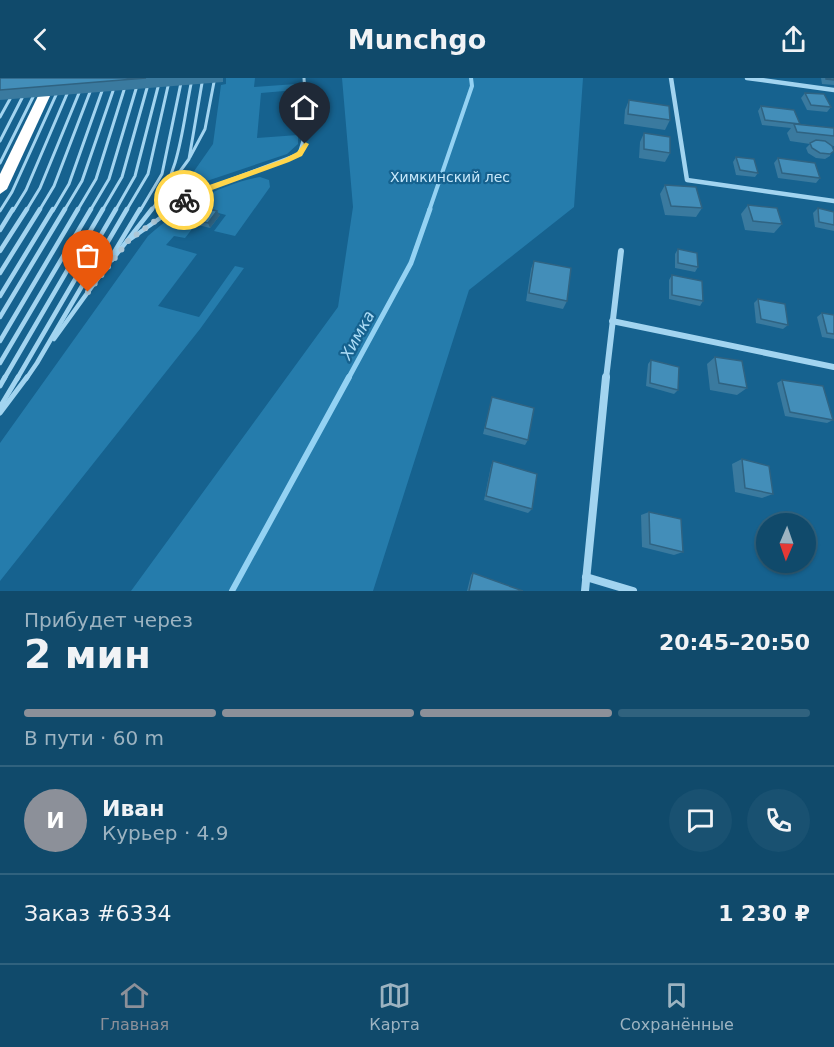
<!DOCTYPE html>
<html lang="ru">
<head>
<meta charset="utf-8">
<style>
	:root { --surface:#104a6b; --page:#195171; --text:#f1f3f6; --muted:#9cb3c1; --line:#30627e; --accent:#8c9099 }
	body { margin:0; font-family:"DejaVu Sans",sans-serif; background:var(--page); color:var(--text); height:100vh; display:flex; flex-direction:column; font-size:22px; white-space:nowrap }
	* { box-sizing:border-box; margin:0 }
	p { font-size:20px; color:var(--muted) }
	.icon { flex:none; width:33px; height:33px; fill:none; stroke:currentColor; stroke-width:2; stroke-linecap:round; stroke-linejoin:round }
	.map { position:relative; height:513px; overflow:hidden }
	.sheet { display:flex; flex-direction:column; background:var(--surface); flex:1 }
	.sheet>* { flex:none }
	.needle { width:39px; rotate:182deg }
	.controls { position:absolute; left:756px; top:435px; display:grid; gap:12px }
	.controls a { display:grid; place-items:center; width:60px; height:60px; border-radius:50%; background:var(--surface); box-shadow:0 2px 4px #0004,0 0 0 2px var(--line); font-size:30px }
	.pin { position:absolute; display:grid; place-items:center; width:51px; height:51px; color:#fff; margin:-62px -26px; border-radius:50% 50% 50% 0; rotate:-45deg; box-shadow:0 0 6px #0007 }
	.pin .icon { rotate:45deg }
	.courier { position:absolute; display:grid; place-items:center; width:60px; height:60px; margin:-30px; border:4px solid #ffd54a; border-radius:50%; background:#fff; color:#222; box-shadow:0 2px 8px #0007 }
	.summary em { font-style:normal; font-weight:600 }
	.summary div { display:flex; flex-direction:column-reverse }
	.summary { display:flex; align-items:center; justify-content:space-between; height:102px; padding:0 24px }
	h1 { font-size:39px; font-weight:600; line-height:45px }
	.bar { display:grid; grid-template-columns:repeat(4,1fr); gap:9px 6px; align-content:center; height:72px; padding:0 24px }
	.bar i { height:8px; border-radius:4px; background:var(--line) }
	.bar .current { background:var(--accent) }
	.bar p { grid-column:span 4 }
	.line { display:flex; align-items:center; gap:15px; padding:0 24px; border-top:2px solid var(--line) }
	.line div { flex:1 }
	.round { display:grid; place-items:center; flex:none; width:63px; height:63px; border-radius:32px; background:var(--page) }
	header { display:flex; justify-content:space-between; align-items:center; height:78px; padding:0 24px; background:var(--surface); font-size:27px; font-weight:600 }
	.dock { display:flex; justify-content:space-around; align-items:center; height:84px; border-top:2px solid var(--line); background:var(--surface); font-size:16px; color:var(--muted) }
	.dock a { display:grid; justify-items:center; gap:3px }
	.dock .current { color:var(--accent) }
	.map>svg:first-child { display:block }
</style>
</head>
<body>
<header><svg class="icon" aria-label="back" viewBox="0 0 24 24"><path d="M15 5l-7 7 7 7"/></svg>Munchgo<svg class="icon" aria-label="share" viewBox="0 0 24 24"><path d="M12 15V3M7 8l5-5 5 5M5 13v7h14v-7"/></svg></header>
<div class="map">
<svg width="834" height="513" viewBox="0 0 834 513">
	<rect width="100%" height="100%" fill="#16628f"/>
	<g fill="#257cac">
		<polygon points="226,0 255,0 254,9 296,6 296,12 261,15 257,60 298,57 298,66 287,76 186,110 183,109 213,66 221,7 226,6"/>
		<polygon points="342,0 583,0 574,129 469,212 373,513 131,513 338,229 353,129"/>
		<path d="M260,99L269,102L270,109L235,158L214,153L226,137L207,132L185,160L174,158L166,167L197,176L158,228L199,239L235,188L244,190L200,251L0,503V365L148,158C180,130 217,107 260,99Z"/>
	</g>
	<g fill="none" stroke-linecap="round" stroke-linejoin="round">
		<polyline stroke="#94d2f3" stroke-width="4" points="429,133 472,8 471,0"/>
		<polyline stroke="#94d2f3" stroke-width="5" points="348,301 411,185 430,131"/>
		<polyline stroke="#94d2f3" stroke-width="6" points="232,513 349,299"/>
		<g stroke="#a2d4f0" stroke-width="3">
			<polyline points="0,39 10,21"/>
			<polyline points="0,63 22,20"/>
			<polyline points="190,79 205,51 214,4"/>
			<polyline points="0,85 33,19"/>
			<polyline points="170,107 189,81 202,5"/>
			<polyline points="166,113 183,116 195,114"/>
			<polyline points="0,133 12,114 56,17"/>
			<polyline points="13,133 26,112 67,16"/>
			<polyline points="26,133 40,110 79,15"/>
			<polyline points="39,133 54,108 90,14"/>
			<polyline points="53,133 69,106 102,13"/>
			<polyline points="64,133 82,103 113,13"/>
			<polyline points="77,133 96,101 124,12"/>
			<polyline points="90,133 109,101 136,11"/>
			<polyline points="102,133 122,99 147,10"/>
			<polyline points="115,133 135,98 158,9"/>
			<polyline points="126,133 148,96 168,8"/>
			<polyline points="140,133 162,96 182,0"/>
			<path d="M151,133C180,95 182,51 191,6"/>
			<polyline points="171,133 198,114 299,76 307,49 304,0"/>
		</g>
		<g stroke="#a2d4f0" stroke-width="4.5">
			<polyline points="0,152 13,131"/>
			<polyline points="129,162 173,131"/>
			<polyline points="0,173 27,131"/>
			<polyline points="112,182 152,131"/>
			<polyline points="0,195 40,131"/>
			<polyline points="0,218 53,131"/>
			<polyline points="0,239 65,131"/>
			<polyline points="54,261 101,196 140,131"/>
			<polyline points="0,263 78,131"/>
			<polyline points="0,285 91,131"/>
			<polyline points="4,301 103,131"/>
			<polyline points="17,301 116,131"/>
			<polyline points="26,301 37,285 127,131"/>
		</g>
		<g stroke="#a2d4f0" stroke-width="5">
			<polyline points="0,308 5,299"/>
			<polyline points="0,329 18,299"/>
			<polyline points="0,335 27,299"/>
		</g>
		<g stroke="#a2d4f0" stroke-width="4.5">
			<polyline points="671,0 687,102 834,123"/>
			<polyline points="747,0 834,12"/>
		</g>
		<g stroke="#a2d4f0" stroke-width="6">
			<polyline points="612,243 834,289"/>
			<polyline points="606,301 621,173"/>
		</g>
		<g stroke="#a2d4f0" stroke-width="8">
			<polyline points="586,499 633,513"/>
			<polyline points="585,513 606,299"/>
		</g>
		<polygon fill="#fff" fill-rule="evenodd" points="44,14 50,18 7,111 0,116 0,96 38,18"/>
	</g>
	<g fill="#3a7a9f">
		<polygon points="0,0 223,0 223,4 0,22"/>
		<polygon points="821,0 834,0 834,7 822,6"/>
		<polygon points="805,15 831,29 827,34 807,32 801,20"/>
		<polygon points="629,22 670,42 665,52 624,46 625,32"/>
		<polygon points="761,28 799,46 834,50 834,68 833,68 830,78 825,81 816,80 808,75 806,70 810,66 790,63 787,55 791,50 762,47 758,33"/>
		<polygon points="644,55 670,75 665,84 639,80 640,64"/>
		<polygon points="736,79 758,95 755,99 736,97 733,84"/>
		<polygon points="778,80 820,100 816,105 778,100 774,85"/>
		<polygon points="665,107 702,130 696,139 665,137 660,116"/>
		<polygon points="748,127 782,146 774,155 745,152 741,136"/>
		<polygon points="818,130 834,134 834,153 815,149 813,135"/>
		<polygon points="220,137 210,150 198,147 195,142"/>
		<polygon points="678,171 698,189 695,194 675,190 675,176"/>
		<polygon points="534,183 567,223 563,231 526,223 531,191"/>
		<polygon points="672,197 703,223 700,228 669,221 669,202"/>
		<polygon points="758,221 788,247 783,251 756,245 754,225"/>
		<polygon points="822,235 834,237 834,261 822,259 817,239"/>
		<polygon points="715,279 747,310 737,317 710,312 707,286"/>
		<polygon points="651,282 678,312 674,316 646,308 648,286"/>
		<polygon points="782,302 833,342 827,345 785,338 777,305"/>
		<polygon points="492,319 528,362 525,367 483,356"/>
		<polygon points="742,381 773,416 762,420 735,414 732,386"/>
		<polygon points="493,383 532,431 528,435 484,422 491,388"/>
		<polygon points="649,434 683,474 674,477 642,469 641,437"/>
		<polygon points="473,495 523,513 467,513 471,497"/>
	</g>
	<polygon fill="#2f6382" points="217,133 220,137 210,150 208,145"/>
	<g fill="#438eb9" stroke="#2f6382" stroke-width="1.5">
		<polygon points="0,0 146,0 0,12"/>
		<polygon points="826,0 834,0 834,2 826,1"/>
		<polygon points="805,15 824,16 831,29 811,27"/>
		<polygon points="629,22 669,28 670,42 628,36"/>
		<polygon points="761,28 794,32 800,46 765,42"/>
		<polygon points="794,46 834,50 834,58 797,54"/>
		<polygon points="644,55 670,59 670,75 644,71"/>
		<polygon points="816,62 825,63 832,68 834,73 830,76 820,75 812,70 810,65"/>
		<polygon points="736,79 754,81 758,95 740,92"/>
		<polygon points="778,80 815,85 820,100 782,95"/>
		<polygon points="665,107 696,109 702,130 671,128"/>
		<polygon points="748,127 777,130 782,146 753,143"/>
		<polygon points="205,130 217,133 208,145 195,142"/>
		<polygon points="818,130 834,134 834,147 819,144"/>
		<polygon points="678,171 697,175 698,189 678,185"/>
		<polygon points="534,183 571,190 567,223 529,215"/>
		<polygon points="672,197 702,203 703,223 672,217"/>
		<polygon points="758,221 785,226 788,247 761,241"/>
		<polygon points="822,235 834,237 834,256 827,255"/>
		<polygon points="715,279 742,283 747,310 719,305"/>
		<polygon points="651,282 679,289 678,312 650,305"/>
		<polygon points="782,302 823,308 833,342 790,334"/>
		<polygon points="492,319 534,330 528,362 485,350"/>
		<polygon points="742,381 769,388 773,416 745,410"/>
		<polygon points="493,383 537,396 532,431 486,418"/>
		<polygon points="649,434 681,441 683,474 650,466"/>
		<polygon points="473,495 523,513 469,513"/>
	</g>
	<polygon fill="#ffd54a" points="305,64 309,66 302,78 289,84 201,116 187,124 180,122 195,112 284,81 297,74"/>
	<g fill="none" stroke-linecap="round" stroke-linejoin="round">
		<polyline stroke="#adc8d8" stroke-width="6" stroke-dasharray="0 10.8" points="88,214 129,162 184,122"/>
	</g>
	<g text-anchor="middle" stroke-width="4.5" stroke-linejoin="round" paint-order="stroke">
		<g font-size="14" fill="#c9e9fb" stroke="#16628f">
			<text x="450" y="104">Химкинский лес</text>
		</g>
		<g font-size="16" font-style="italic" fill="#aeddf7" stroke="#16628f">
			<text transform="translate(357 257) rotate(-61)" y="6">Химка</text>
		</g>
	</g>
</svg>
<div class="controls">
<a><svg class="needle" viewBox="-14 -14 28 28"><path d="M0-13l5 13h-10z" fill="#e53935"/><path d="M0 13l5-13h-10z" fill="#9cb3c1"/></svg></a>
</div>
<div class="pin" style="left:88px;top:214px;background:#ea580c"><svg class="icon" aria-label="bag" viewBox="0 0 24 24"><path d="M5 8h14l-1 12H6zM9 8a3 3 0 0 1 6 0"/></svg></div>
<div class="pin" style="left:305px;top:66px;background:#1f2937"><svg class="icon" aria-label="home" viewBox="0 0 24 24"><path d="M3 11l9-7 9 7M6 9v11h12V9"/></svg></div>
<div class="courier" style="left:184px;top:122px"><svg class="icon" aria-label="bike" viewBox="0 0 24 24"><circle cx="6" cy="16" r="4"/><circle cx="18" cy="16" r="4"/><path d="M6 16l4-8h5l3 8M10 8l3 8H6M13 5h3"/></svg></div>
</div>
<section class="sheet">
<div class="summary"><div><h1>2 мин</h1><p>Прибудет через</p></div><em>20:45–20:50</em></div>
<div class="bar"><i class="current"></i><i class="current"></i><i class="current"></i><i></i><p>В пути · 60 m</p></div>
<div class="line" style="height:108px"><b class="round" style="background:var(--accent);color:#fff">И</b><div><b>Иван</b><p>Курьер · 4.9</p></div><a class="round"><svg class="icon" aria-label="chat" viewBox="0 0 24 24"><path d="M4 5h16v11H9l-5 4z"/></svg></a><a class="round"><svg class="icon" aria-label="phone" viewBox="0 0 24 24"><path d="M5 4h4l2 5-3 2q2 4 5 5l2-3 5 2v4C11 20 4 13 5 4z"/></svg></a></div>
<div class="line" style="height:78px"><div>Заказ #6334</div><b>1 230 ₽</b></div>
</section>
<nav class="dock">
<a class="current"><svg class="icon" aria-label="home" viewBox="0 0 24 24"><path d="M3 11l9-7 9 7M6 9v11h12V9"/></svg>Главная</a>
<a><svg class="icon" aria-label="map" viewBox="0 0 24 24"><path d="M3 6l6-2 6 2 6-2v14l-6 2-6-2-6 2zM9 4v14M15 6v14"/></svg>Карта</a>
<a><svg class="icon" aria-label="saved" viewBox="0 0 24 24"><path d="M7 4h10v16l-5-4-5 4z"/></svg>Сохранённые</a>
</nav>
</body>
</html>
